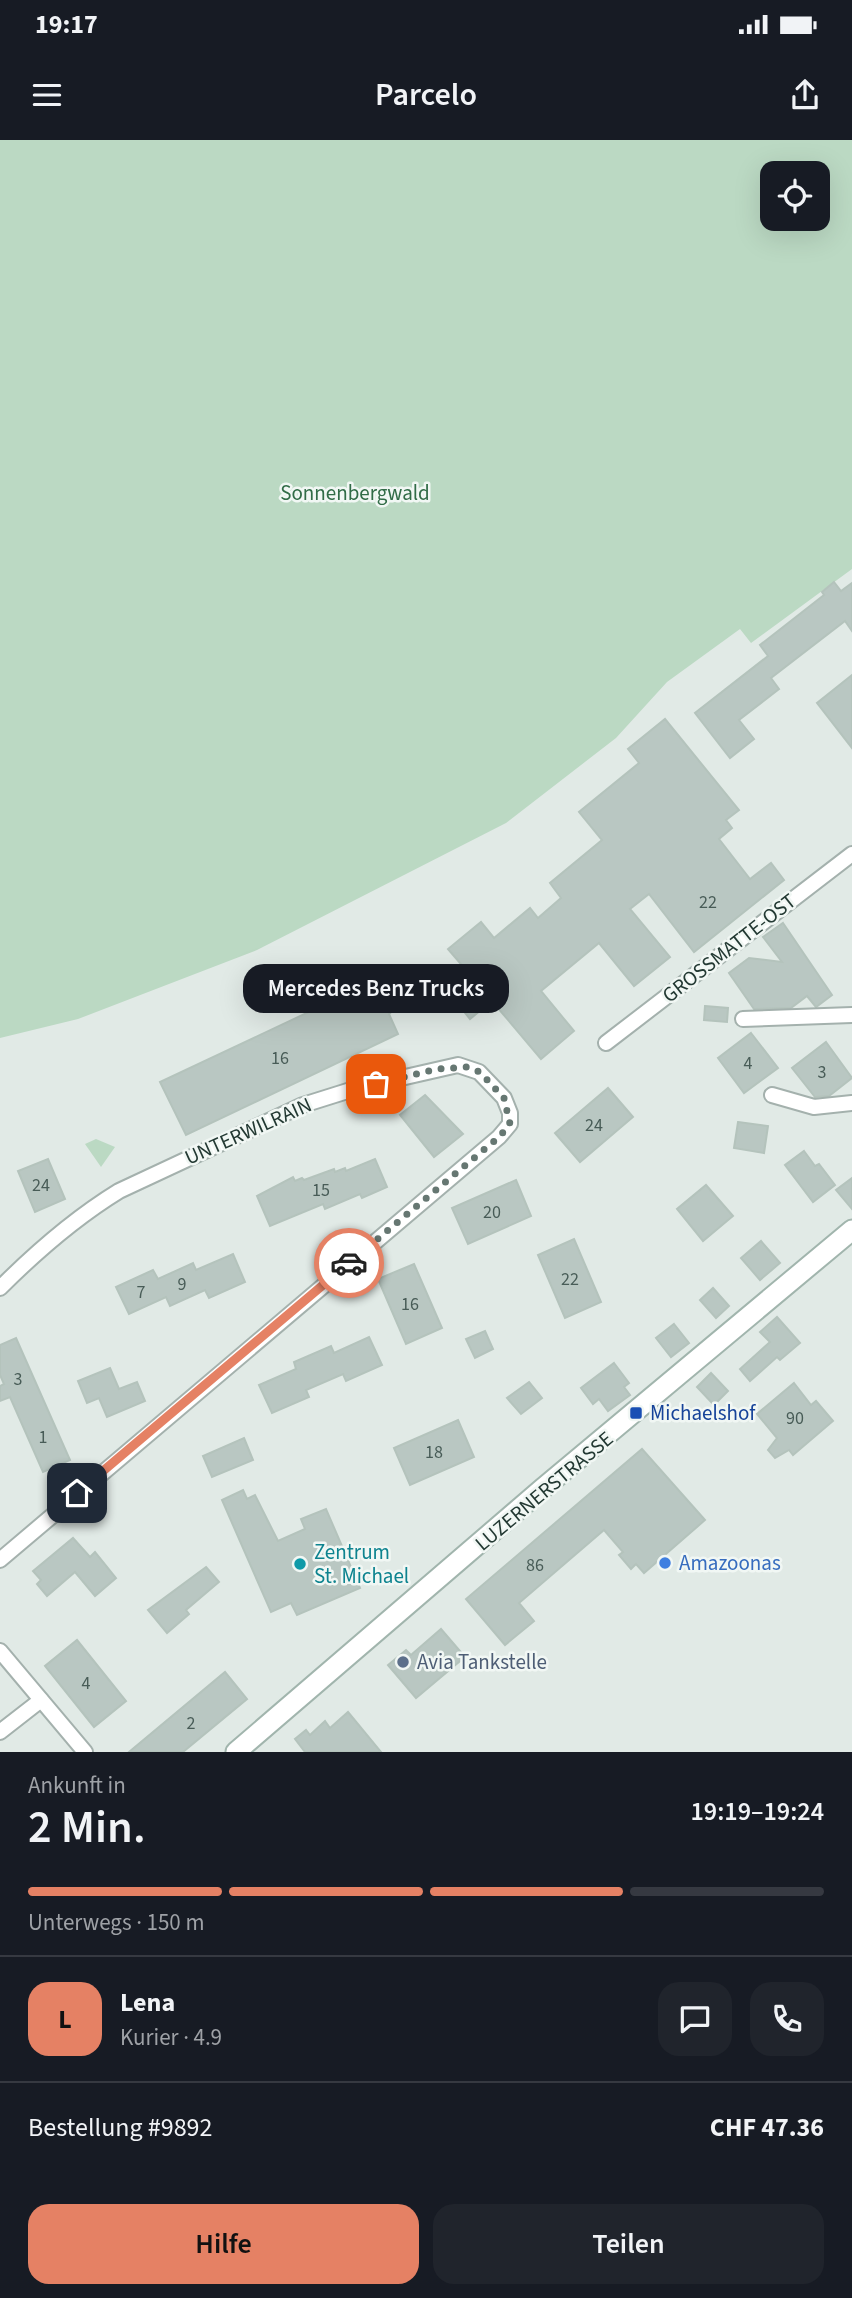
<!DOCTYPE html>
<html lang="de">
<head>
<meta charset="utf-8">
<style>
	:root { --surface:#171b24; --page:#20242c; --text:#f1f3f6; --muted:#9ea1a6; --line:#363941; --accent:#e58164 }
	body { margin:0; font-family:"Source Sans 3",sans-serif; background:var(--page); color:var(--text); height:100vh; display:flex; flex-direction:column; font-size:26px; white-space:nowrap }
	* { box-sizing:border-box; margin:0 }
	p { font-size:23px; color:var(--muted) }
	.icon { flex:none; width:38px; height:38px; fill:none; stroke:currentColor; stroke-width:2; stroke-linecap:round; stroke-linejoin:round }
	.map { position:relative; height:1612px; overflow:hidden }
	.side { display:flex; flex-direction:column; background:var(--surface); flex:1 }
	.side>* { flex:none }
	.tools { position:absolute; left:760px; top:21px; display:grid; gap:14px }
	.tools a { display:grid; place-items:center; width:70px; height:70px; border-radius:14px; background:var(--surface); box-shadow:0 7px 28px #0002; font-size:35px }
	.pin { position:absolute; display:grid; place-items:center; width:60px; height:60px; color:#fff; margin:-30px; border-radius:14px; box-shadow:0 4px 10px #0006 }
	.courier { position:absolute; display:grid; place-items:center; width:70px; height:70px; margin:-35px; border:5px solid #e58164; border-radius:50%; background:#fff; color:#222; box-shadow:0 2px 9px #0007 }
	.bubble { position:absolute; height:49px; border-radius:21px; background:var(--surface); box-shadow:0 7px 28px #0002; font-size:23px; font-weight:600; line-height:49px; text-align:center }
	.summary em { font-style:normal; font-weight:600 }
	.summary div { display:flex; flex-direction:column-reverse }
	.summary { display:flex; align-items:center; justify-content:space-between; height:119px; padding:0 28px }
	h1 { font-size:46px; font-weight:600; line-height:52px }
	.bar { display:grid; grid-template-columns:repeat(4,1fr); gap:10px 7px; align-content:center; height:84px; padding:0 28px }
	.bar i { height:9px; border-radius:5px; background:var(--line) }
	.bar .selected { background:var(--accent) }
	.bar p { grid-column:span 4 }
	.line { display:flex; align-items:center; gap:18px; padding:0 28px; border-top:2px solid var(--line) }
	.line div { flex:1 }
	.round { display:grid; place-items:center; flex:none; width:74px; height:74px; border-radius:21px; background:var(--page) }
	.primary-button { display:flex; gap:14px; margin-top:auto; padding:14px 28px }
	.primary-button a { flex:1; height:80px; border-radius:21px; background:var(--accent); color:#111; font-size:28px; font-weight:600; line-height:80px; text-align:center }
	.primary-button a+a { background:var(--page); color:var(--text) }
	.status { display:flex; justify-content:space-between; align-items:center; height:49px; padding:0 35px; background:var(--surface); direction:ltr }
	.status svg { height:19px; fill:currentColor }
	header { display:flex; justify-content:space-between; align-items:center; height:91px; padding:0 28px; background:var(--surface); font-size:32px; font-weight:600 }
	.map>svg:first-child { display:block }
</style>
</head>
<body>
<div class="status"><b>19:17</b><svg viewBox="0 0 49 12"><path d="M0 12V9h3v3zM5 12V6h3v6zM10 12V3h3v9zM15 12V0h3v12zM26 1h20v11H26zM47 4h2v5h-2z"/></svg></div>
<header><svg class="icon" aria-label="menu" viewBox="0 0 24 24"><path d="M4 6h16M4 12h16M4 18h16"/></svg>Parcelo<svg class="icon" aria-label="share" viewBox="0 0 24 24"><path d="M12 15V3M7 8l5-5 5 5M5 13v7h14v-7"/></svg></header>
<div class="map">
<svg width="852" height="1612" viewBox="0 0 852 1612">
	<rect width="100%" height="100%" fill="#e1eae6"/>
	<g fill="#bbd9c3" fill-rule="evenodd">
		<path d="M0,0H852V429L751,503L740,489L667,542L616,598L506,683L257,810L78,879L0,898ZM817,33V79H772V33Z"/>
		<polygon points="96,999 115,1007 101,1027 85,1004"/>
	</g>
	<g fill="#b9c7c2" stroke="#b4c3bc" stroke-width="2">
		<polygon points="834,442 841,451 852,443 852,491 845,481 771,538 779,549 739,580 754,599 730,618 695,573 768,516 760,505 824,455 822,452"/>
		<polygon points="852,535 852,608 817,563"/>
		<polygon points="665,579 739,670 726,680 732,688 719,699 750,739 771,723 784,740 694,812 649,754 630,769 670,817 634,846 599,803 541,851 574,891 541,919 492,861 470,879 457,863 479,845 448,809 481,782 494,798 530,768 538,778 561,758 550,743 602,700 579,672 639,623 628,609"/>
		<polygon points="783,783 832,855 816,867 807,856 791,868 754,869 729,833 749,818 782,822 763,797"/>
		<polygon points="369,834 375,844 380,842 384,849 393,844 406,859 389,874 398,894 186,995 160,942 330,862 327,854"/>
		<polygon points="705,866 728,868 727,882 704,880"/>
		<polygon points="751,893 778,928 744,953 718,918"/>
		<polygon points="826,902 852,938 829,956 815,957 792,928"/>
		<polygon points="608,948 633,977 580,1022 555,993"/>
		<polygon points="425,955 463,994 434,1017 400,975"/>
		<polygon points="738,982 768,986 764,1013 734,1008"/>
		<polygon points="804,1011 815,1026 819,1024 835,1045 813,1062 785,1025"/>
		<polygon points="48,1019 65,1059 35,1072 18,1031"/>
		<polygon points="375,1019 387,1047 362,1058 360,1054 325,1069 323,1064 270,1086 257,1056 293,1037 295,1041 302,1038 304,1040 334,1029 335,1032 345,1028 346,1031"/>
		<polygon points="852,1038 852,1069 836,1050"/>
		<polygon points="516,1040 531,1076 468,1104 452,1068"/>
		<polygon points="706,1045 733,1076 703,1101 677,1069"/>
		<polygon points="574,1099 601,1162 565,1178 538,1115"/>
		<polygon points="761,1101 780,1123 760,1140 741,1118"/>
		<polygon points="233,1114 245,1142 209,1158 205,1150 170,1166 166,1157 129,1174 116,1147 153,1130 158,1139 193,1123 196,1130"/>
		<polygon points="414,1124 442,1188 406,1204 378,1139"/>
		<polygon points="713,1148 729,1166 716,1178 700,1160"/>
		<polygon points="777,1177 800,1203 780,1220 777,1217 750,1241 740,1229 770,1202 760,1192"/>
		<polygon points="674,1184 689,1203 671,1217 656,1198"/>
		<polygon points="485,1191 493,1209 475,1218 466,1199"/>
		<polygon points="369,1197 382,1225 346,1241 343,1234 306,1250 309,1257 272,1273 259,1245 296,1229 294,1222 331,1206 334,1213"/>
		<polygon points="16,1198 70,1320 43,1332 10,1257 0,1261 0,1246 4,1244 0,1235 0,1205"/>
		<polygon points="614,1223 629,1243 624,1247 630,1255 608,1271 599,1259 593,1264 581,1248"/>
		<polygon points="110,1228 119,1249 137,1242 145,1261 107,1277 99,1258 87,1263 78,1241"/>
		<polygon points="711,1233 728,1251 714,1265 697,1247"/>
		<polygon points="529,1242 542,1258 521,1274 507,1258"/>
		<polygon points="794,1243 811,1265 816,1261 833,1281 793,1315 789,1310 775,1318 768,1310 777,1298 757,1274"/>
		<polygon points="458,1280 474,1317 410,1345 394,1308"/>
		<polygon points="244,1298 253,1320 212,1337 203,1316"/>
		<polygon points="642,1309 705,1380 644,1433 636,1424 631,1429 619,1415 623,1412 604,1390 519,1463 534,1481 505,1505 466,1459"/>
		<polygon points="243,1350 247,1359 255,1355 278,1401 305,1389 301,1379 326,1369 360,1448 297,1475 291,1463 271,1472 222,1360"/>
		<polygon points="73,1398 90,1417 95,1412 116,1438 95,1456 75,1432 47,1456 37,1444 41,1440 33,1431"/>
		<polygon points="206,1427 219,1442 186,1470 189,1474 167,1493 148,1470"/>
		<polygon points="441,1489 465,1517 416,1558 388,1525 406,1510 411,1515"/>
		<polygon points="77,1500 126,1561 94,1587 45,1526"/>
		<polygon points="225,1532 247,1559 183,1612 129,1612"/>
		<polygon points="348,1572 381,1612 305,1612 295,1599 306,1590 310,1595 325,1581 330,1588"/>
	</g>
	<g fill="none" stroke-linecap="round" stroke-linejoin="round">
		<defs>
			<g id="street">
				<polyline points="743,879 852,875"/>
				<polyline points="606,903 852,714"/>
				<polyline points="772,955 814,967 852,963"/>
				<path d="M0,1148C36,1112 75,1078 119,1051L303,965L357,948L458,925L479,932L504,958L510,973V984L499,997L0,1420"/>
				<polyline points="0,1511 85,1612"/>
				<polyline points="0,1592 41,1560"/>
			</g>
			<polyline id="secondary" points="236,1612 542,1349 852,1090"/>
		</defs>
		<use href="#street" stroke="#a4b1ad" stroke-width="18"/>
		<use href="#secondary" stroke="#a1b5ad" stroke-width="23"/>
		<use href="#street" stroke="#fff" stroke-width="14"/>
		<use href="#secondary" stroke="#fff" stroke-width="19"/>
	</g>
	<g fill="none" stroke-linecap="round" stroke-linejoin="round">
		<polyline stroke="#667772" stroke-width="7" stroke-dasharray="0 12.6" points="349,1123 499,997 510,984 504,958 480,932 468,927 437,929 376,944"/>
		<polyline stroke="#e58164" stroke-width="9" points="77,1353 349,1123"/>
	</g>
	<rect fill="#1a4fb4" stroke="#f1f7f4" stroke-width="2.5" x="629" y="1266" width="14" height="14" rx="3.5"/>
	<circle fill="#3f7fe0" stroke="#f1f7f4" stroke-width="2.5" cx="665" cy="1423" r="7"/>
	<circle fill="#0f9aa8" stroke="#f1f7f4" stroke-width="2.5" cx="300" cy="1424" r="7"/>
	<circle fill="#5c6f8a" stroke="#f1f7f4" stroke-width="2.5" cx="403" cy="1522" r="7"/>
	<g text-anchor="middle" stroke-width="5" stroke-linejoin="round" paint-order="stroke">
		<g font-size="18" fill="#485c57">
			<text x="708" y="768">22</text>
			<text x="280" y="924">16</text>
			<text x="748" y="929">4</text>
			<text x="822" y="938">3</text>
			<text x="594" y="991">24</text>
			<text x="41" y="1051">24</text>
			<text x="321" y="1056">15</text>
			<text x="492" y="1078">20</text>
			<text x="570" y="1145">22</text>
			<text x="182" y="1150">9</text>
			<text x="141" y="1158">7</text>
			<text x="410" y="1170">16</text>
			<text x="18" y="1245">3</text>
			<text x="795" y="1284">90</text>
			<text x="43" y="1303">1</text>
			<text x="434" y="1318">18</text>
			<text x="535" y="1431">86</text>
			<text x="86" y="1549">4</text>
			<text x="191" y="1589">2</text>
		</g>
		<g font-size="21" fill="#316c47" stroke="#f1f7f4">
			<text x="355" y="360">Sonnenbergwald</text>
		</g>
		<g font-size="21" fill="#233933" stroke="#f1f7f4">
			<text transform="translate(729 808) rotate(-38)" y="7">GROSSMATTE-OST</text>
			<text transform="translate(248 991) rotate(-24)" y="7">UNTERWILRAIN</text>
			<text transform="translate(544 1351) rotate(-40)" y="7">LUZERNERSTRASSE</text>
		</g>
		<g font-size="21" fill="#164399" stroke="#f1f7f4" text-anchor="start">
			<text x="650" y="1280">Michaelshof</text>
		</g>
		<g font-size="21" fill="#0d838f" stroke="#f1f7f4" text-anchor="start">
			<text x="314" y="1419">Zentrum<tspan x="314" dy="24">St. Michael</tspan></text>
		</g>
		<g font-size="21" fill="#366cbe" stroke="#f1f7f4" text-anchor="start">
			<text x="679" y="1430">Amazoonas</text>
		</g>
		<g font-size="21" fill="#4e5e75" stroke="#f1f7f4" text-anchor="start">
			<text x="417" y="1529">Avia Tankstelle</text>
		</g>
	</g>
</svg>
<div class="tools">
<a><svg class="icon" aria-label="locate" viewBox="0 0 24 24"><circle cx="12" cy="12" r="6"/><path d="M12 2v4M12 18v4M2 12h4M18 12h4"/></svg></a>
</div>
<div class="pin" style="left:376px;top:944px;background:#ea580c"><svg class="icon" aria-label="bag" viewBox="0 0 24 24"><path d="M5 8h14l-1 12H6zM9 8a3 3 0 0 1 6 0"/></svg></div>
<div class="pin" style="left:77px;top:1353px;background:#1f2937"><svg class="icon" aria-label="home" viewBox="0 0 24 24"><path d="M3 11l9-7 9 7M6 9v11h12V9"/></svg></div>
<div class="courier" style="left:349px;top:1123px"><svg class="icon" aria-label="car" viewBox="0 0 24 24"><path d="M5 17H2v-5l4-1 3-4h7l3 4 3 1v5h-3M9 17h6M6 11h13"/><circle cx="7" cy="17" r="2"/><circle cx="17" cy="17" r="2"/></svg></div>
<div class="bubble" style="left:243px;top:824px;width:266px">Mercedes Benz Trucks</div>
</div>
<section class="side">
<div class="summary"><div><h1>2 Min.</h1><p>Ankunft in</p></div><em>19:19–19:24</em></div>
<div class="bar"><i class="selected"></i><i class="selected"></i><i class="selected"></i><i></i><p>Unterwegs · 150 m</p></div>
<div class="line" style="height:126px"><b class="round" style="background:var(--accent);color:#111">L</b><div><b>Lena</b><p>Kurier · 4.9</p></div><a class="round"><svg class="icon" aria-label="chat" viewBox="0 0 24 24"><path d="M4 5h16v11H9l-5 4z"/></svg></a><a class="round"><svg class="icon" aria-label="phone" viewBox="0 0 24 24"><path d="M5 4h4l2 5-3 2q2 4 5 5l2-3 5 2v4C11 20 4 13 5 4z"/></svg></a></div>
<div class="line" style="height:91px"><div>Bestellung #9892</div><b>CHF 47.36</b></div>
<div class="primary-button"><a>Hilfe</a><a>Teilen</a></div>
</section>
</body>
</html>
